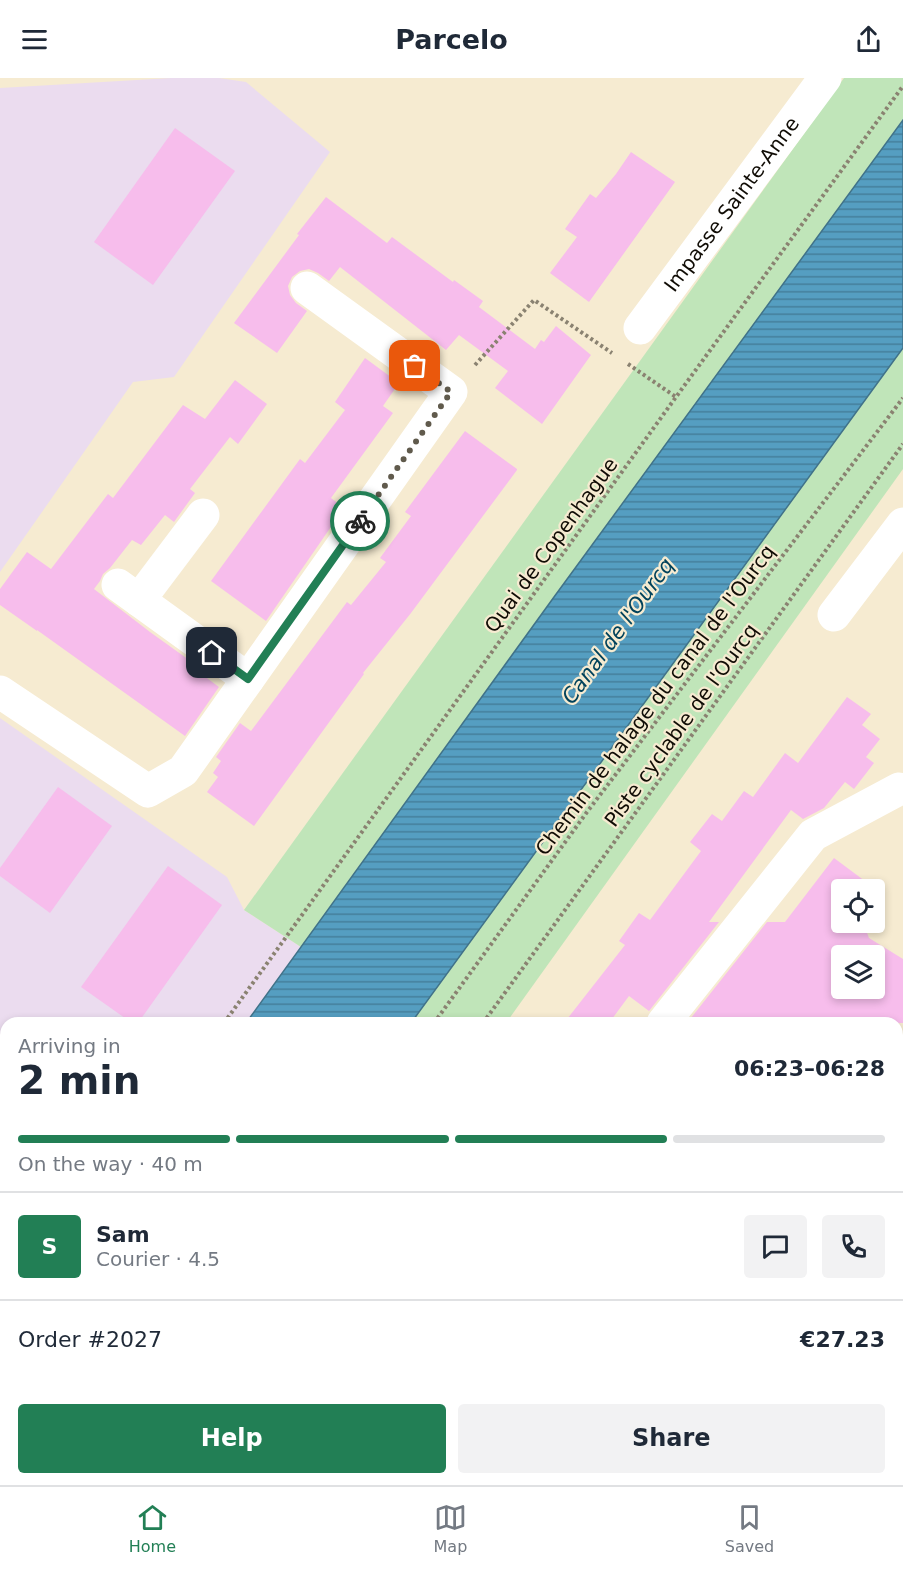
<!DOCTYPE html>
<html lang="en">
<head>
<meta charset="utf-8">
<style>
	:root { --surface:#fff; --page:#f2f2f3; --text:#1f2937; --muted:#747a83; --line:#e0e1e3; --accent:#227f55 }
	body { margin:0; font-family:"DejaVu Sans",sans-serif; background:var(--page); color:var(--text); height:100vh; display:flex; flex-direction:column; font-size:22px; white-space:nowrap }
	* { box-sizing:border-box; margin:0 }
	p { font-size:20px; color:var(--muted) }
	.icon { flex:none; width:33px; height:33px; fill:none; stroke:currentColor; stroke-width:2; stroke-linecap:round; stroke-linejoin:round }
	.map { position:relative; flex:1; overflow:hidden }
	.side { position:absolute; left:0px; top:939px; width:903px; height:468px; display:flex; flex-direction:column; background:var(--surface); border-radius:18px 18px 0 0; box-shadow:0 3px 9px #0003 }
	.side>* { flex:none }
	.controls { position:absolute; left:831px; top:801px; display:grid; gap:12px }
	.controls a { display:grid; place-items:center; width:54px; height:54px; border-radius:6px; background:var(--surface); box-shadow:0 3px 9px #0003; font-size:30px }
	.pin { position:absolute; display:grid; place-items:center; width:51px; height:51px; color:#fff; margin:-26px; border-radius:12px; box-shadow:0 3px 9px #0006 }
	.courier { position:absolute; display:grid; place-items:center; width:60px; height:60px; margin:-30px; border:4px solid #227f55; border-radius:50%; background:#fff; color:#222; box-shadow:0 2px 8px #0007 }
	.overview em { font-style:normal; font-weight:700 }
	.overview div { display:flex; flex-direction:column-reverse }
	.overview { display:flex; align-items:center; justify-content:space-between; height:102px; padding:0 18px }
	h1 { font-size:39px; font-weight:700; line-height:45px }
	.bar { display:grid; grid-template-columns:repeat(4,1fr); gap:9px 6px; align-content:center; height:72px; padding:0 18px }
	.bar i { height:8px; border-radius:4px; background:var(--line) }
	.bar .current { background:var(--accent) }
	.bar p { grid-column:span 4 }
	.line { display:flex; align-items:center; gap:15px; padding:0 18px; border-top:2px solid var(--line) }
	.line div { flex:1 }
	.round { display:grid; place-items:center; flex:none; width:63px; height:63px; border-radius:6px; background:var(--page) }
	.cta { display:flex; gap:12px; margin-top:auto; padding:12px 18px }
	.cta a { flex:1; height:69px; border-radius:6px; background:var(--accent); color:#fff; font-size:24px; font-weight:700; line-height:69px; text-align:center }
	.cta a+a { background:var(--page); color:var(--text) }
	header { display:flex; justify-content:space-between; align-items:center; height:78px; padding:0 18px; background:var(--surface); font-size:27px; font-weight:700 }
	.menu { display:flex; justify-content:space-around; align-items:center; height:84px; border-top:2px solid var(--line); background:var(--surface); font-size:16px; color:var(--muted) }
	.menu a { display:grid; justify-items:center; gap:3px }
	.menu .current { color:var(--accent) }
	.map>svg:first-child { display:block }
</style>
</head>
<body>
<header><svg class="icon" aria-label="menu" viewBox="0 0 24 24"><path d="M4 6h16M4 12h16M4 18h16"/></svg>Parcelo<svg class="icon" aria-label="share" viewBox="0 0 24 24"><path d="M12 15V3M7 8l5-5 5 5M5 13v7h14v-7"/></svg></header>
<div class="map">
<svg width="903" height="1407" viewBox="0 0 903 1407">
	<defs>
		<pattern id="water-rules" width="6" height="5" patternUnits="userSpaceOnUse" patternTransform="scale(1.5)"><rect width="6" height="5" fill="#559ec1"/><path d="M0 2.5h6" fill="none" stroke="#457f9b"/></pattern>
	</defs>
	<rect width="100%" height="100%" fill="#f6ebd1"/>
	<g fill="#ebdcef">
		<polygon points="171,0 219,0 246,4 330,74 174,299 133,304 0,494 0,10"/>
		<polygon points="0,640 227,799 244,832 301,869 246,945 6,945 6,1276 0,1284"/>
	</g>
	<g fill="#c0e5b9">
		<polygon points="844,0 903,0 903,42 301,869 244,832"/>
		<polygon points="903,270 903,391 506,945 411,945"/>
		<polygon points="76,1401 179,1401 174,1407 72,1407"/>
	</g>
	<g fill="url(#water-rules)" stroke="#407289" stroke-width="1.5">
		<polygon points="903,42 903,270 411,945 246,945 554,519"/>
		<polygon points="6,1276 6,1401 76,1401 72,1407 0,1407 0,1284"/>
	</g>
	<g fill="#f7bdec" fill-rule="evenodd">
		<polygon points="175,50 235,93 153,207 94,164"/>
		<polygon points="631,74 675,104 589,224 550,195 577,159 565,151 590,116 596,120 616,96"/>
		<polygon points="326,119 387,165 392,159 453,204 454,202 483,223 479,229 535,271 541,262 544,264 556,248 591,277 542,346 495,310 508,293 459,257 446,272 340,189 329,203 318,195 309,191 300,193 292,199 288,208 290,217 296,225 307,233 277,275 234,245 299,157 297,156"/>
		<polygon points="365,280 399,305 383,328 393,335 331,420 344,430 266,543 211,503 300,381 305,385 345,332 335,324"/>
		<polygon points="235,302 267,326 238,366 230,359 190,411 195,415 174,444 165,437 141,467 132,462 110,490 103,496 100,503 94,511 150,554 203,592 200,595 219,609 185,658 37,552 37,553 0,527 0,511 27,474 51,491 108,416 113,420 183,327 205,341"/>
		<polygon points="465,353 517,391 517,392 411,535 363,595 364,596 254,748 207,714 218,699 213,695 221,683 216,679 240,645 251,653 347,524 351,527 386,484 380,480 411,438 405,434"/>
		<polygon points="847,619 871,636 862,647 880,661 866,679 874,685 854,711 845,704 824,730 803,741 791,732 709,844 719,844 649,933 629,918 609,945 564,945 625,867 619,863 639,835 650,842 701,773 690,764 712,736 722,743 744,713 753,719 785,675 798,685"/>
		<polygon points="58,709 112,748 50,835 0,798 0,790"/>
		<path d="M834,780L877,812L874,816V812H842V844H863L869,860L903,881V945H687L767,844H785ZM842,878H874V910H842Z"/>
		<polygon points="168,788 222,827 138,945 132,945 81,909"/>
	</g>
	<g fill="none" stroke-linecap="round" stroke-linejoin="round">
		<g stroke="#8a8271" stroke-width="4" stroke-dasharray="3 3" stroke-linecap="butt">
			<polyline points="628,286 676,319"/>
			<polyline points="475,287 534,222 612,275"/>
			<polyline points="224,945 676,319 903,8"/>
			<polyline points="434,945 587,734 903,320"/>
			<polyline points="483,945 903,366"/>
			<polyline points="0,1253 6,1245"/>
			<polyline points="96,1407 101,1401"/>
			<polyline points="147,1407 151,1401"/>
		</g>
		<polyline stroke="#fff" stroke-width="21" points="330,1407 335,1401"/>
		<g stroke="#fff" stroke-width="33">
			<path id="s1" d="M640,250L825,0"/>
			<polyline points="118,507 248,601"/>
			<polyline points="139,522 203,437"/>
			<polyline points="834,537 903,446"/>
			<polyline points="0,614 148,713 183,693 451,314 307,210"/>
			<polyline points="663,945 813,757 899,711"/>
			<polyline points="897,1074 903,1065"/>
			<polyline points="897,1284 903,1288"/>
			<polyline points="657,1407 661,1401"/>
		</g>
	</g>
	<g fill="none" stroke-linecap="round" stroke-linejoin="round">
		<polyline stroke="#605a4c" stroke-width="6" stroke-dasharray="0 10.8" points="360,443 451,314 415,288"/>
		<polyline stroke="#227f55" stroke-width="8" points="212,575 248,601 360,443"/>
	</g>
	<g text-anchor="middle" stroke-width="4.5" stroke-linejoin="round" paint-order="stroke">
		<g font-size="20" fill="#100c05" stroke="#f6ebd1">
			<text dy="7" stroke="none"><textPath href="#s1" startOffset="154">Impasse Sainte-Anne</textPath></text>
			<text transform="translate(551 467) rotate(-54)" y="7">Quai de Copenhague</text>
			<text transform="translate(655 622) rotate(-53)" y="7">Chemin de halage du canal de l'Ourcq</text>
			<text transform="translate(681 647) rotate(-54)" y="7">Piste cyclable de l'Ourcq</text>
		</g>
		<g font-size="21" font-style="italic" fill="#01425b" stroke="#f6ebd1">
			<text transform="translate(618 553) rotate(-54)" y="7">Canal de l'Ourcq</text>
		</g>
	</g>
</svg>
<div class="controls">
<a><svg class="icon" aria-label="locate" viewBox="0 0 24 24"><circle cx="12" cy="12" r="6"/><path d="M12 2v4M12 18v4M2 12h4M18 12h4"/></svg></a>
<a><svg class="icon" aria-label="layers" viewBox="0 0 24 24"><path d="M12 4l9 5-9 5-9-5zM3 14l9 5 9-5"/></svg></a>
</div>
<div class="pin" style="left:415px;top:288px;background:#ea580c"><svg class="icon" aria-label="bag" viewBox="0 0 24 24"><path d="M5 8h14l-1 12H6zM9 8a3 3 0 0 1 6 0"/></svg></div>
<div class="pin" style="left:212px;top:575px;background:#1f2937"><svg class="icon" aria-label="home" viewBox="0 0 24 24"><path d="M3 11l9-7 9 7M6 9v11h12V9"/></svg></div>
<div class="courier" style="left:360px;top:443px"><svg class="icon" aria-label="bike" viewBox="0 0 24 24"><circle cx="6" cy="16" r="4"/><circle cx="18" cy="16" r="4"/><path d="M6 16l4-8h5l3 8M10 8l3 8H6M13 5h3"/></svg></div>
<section class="side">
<div class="overview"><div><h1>2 min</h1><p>Arriving in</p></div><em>06:23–06:28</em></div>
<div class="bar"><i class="current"></i><i class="current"></i><i class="current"></i><i></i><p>On the way · 40 m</p></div>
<div class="line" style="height:108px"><b class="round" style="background:var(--accent);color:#fff">S</b><div><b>Sam</b><p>Courier · 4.5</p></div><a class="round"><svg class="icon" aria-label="chat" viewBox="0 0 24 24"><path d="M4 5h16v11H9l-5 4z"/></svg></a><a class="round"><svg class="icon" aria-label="phone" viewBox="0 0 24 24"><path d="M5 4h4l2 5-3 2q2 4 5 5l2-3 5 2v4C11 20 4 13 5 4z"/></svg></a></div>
<div class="line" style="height:78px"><div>Order #2027</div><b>€27.23</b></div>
<div class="cta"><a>Help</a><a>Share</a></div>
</section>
</div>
<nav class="menu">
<a class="current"><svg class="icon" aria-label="home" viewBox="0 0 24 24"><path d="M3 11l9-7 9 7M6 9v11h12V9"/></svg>Home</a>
<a><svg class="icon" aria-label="map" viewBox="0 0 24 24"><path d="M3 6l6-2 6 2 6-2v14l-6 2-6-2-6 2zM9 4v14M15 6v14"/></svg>Map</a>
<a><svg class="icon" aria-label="saved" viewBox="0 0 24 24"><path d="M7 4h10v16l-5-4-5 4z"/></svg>Saved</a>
</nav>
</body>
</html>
